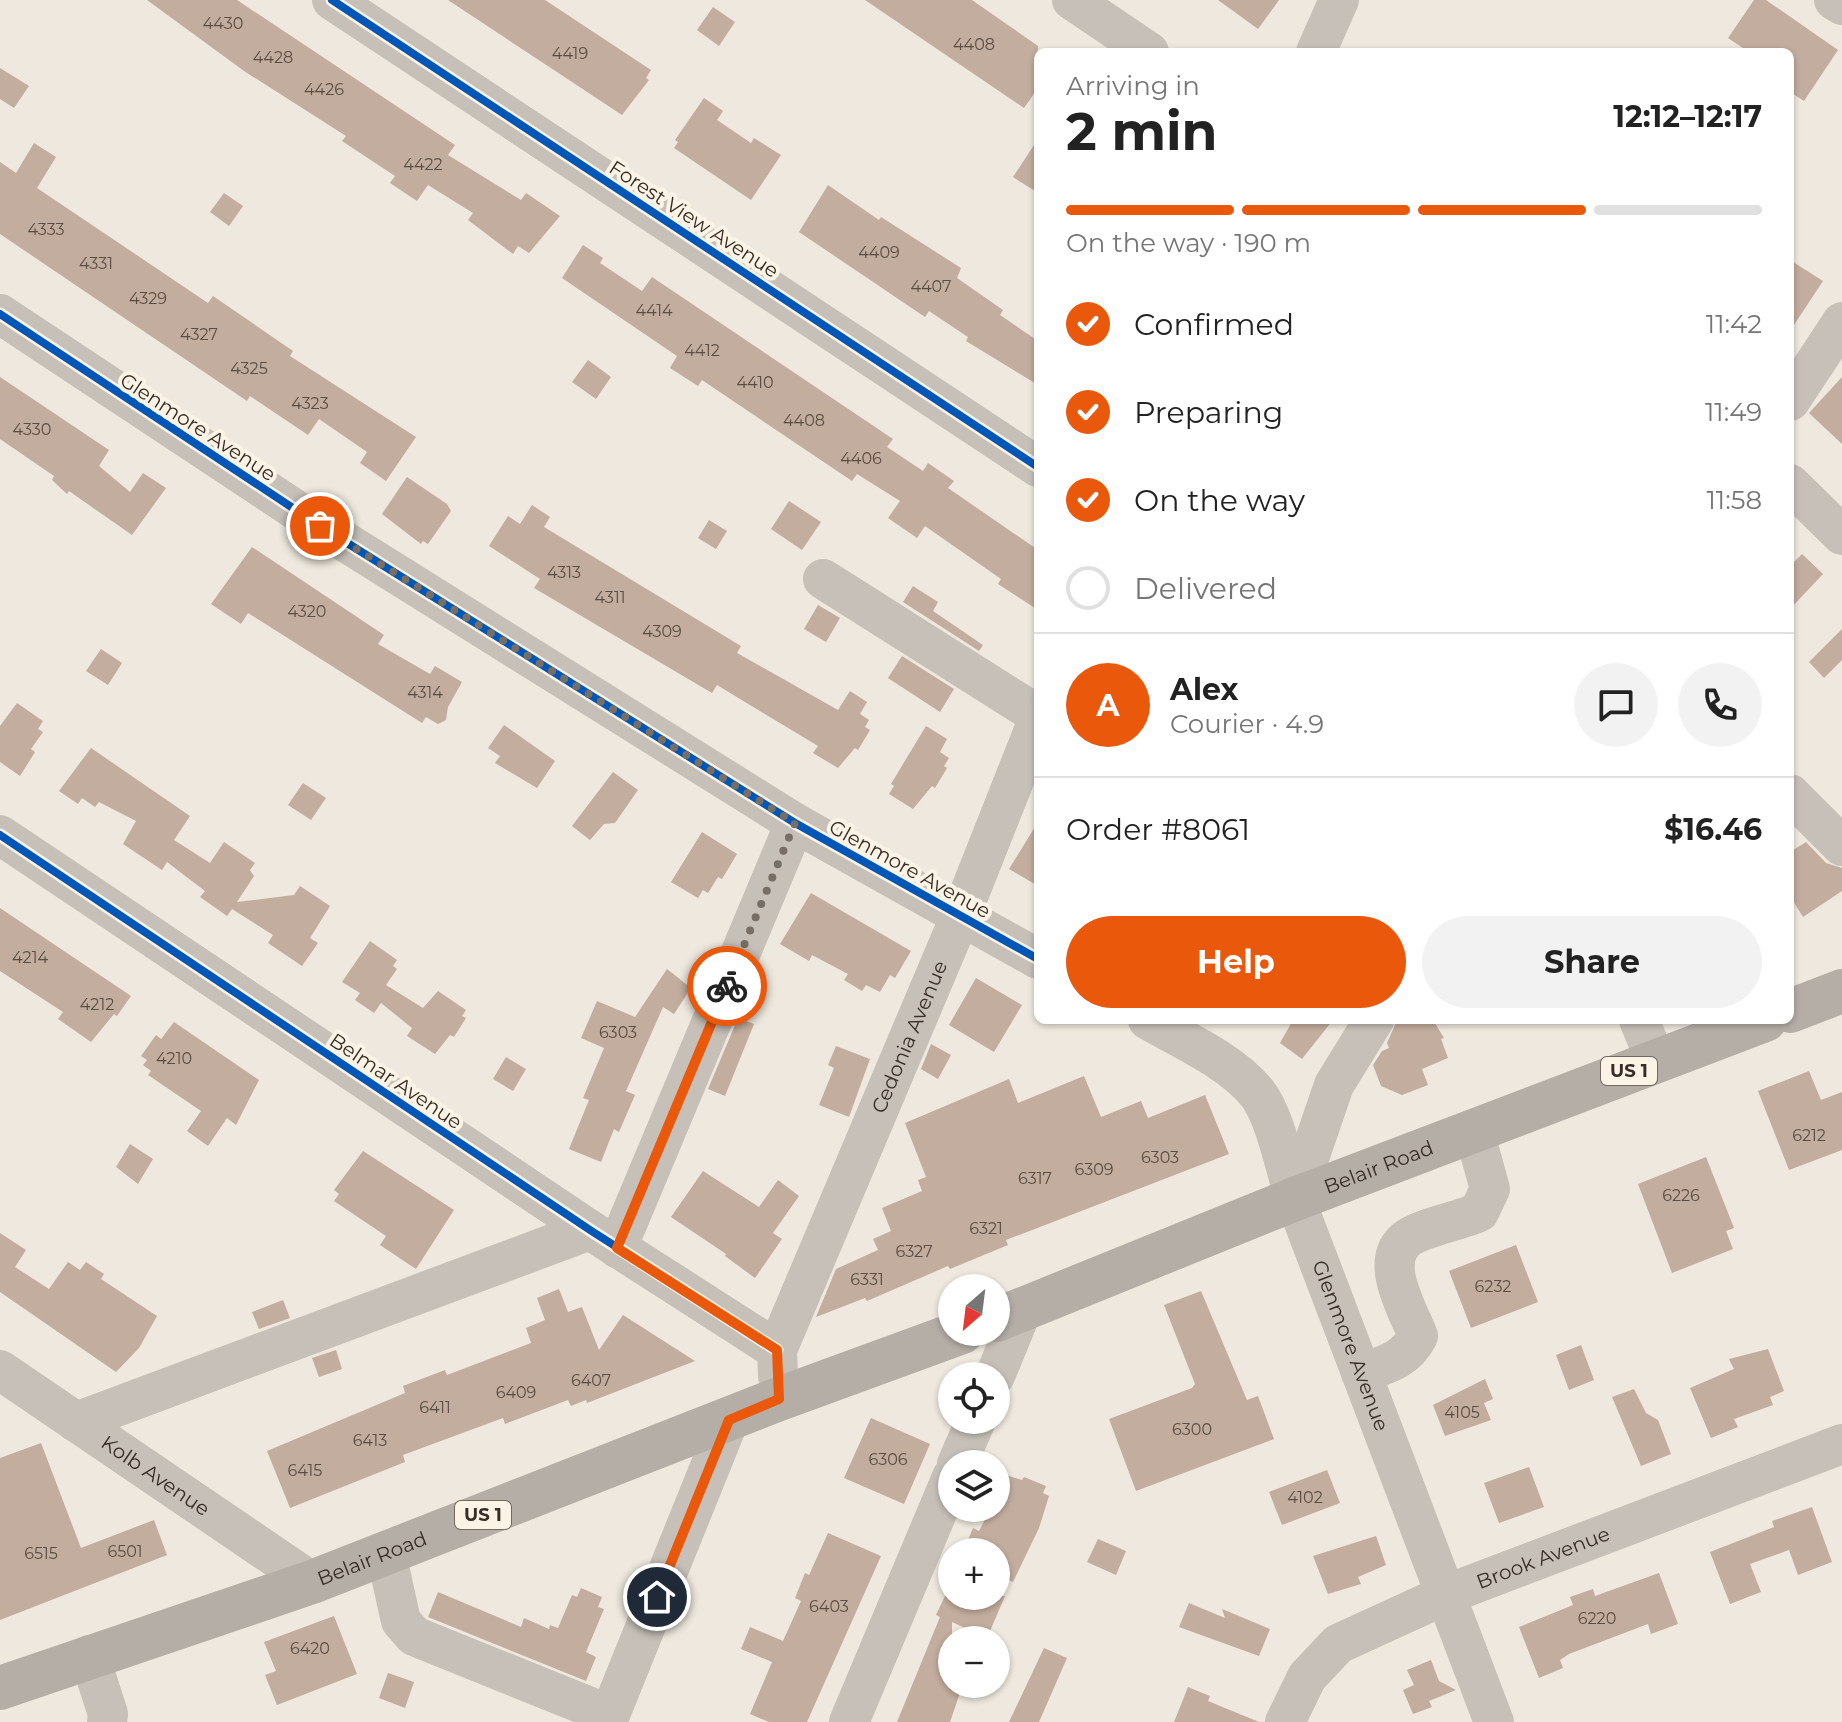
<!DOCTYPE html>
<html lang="en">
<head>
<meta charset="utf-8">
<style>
	:root { --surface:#fff; --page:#f2f2f2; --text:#222; --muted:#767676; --line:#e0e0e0; --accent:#ea580c }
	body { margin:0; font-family:Montserrat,sans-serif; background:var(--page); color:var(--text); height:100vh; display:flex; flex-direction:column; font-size:30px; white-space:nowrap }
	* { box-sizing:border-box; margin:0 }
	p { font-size:26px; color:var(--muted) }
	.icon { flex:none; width:44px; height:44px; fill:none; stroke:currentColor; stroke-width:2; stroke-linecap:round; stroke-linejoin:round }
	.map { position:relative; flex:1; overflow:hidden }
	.sheet { position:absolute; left:1034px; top:48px; width:760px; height:976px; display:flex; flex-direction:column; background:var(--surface); border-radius:12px; box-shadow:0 2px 6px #0004 }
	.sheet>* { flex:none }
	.needle { width:52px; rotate:208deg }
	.buttons { position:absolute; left:938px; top:1274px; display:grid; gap:16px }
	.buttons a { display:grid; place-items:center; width:72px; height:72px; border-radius:50%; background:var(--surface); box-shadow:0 2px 6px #0004; font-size:40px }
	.pin { position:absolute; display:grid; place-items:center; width:68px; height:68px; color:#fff; margin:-34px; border:4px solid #fff; border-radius:50%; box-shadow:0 2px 8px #0007 }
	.courier { position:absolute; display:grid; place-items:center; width:80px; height:80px; margin:-40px; border:6px solid #ea580c; border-radius:50%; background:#fff; color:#222; box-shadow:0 2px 10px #0007 }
	.summary em { font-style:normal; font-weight:700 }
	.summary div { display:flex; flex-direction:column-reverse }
	.summary { display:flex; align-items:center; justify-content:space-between; height:136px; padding:0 32px }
	h1 { font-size:52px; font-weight:700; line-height:60px }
	.bar { display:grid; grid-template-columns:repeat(4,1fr); gap:12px 8px; align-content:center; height:96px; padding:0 32px }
	.bar i { height:10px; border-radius:6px; background:var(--line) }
	.bar .current { background:var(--accent) }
	.bar p { grid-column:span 4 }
	.line { display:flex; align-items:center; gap:20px; padding:0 32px; border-top:2px solid var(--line) }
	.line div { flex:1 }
	.round { display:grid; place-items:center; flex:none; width:84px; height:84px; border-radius:42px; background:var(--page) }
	ol { padding:0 32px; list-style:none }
	li { display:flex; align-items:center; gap:24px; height:88px }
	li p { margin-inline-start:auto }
	li .icon { padding:8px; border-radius:50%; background:var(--accent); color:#fff; stroke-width:4 }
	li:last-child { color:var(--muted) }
	li i { width:44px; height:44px; border:4px solid var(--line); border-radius:50% }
	.action { display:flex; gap:16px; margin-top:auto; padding:16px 32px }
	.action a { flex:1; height:92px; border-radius:48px; background:var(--accent); color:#fff; font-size:32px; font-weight:700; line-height:92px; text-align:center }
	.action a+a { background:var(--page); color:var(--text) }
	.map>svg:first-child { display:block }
</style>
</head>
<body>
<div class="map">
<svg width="1842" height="1722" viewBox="0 0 1842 1722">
	<rect width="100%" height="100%" fill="#eee8de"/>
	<g fill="#c3ad9e">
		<polygon points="147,0 237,0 455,145 448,155 521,200 526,193 560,216 529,253 518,246 513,254 468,220 473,213 428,185 417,201 390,183 395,176 342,141 346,136 244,71"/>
		<polygon points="448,0 545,0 651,70 646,78 649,80 622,115"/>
		<polygon points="865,0 972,0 1038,46 1038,88 1024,108"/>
		<polygon points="1218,0 1279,0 1258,29"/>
		<polygon points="1754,0 1766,0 1838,50 1804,101 1790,92 1790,52 1749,52 1728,38"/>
		<polygon points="713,7 735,22 719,46 697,30"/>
		<polygon points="0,68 29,86 14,108 0,99"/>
		<polygon points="704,98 723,111 717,120 751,143 754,138 781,155 751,200 674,148 678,142 675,140"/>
		<polygon points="1038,139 1038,193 1013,177"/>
		<polygon points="34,143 56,157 37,188 208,303 213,296 293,351 290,356 416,437 386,481 360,463 367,452 319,419 308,435 250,396 247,401 0,234 0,162 16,173"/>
		<polygon points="828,185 879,220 881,217 961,268 957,278 1003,310 1000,315 1038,341 1038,385 966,341 968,337 929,311 925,317 799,232"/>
		<polygon points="224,193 243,206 229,226 210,212"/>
		<polygon points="583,245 603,258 600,263 642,291 652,277 893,439 887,447 923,471 928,463 954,481 948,488 1038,550 1038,610 998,584 1001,579 925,526 917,538 888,518 900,501 857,474 852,481 702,380 698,386 670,368 677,356 562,278"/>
		<polygon points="1790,260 1823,281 1790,331"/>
		<polygon points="588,360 611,377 596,399 572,382"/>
		<polygon points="0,377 109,450 99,466 130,492 143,473 166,488 132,535 69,491 67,494 52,480 54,476 0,439"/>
		<polygon points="1842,377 1842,444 1809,413"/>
		<polygon points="407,477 447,504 451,511 428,544 423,541 421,544 382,514"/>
		<polygon points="789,501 821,522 802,550 771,529"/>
		<polygon points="532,505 550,517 544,527 741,646 737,653 838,710 850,691 867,702 860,714 869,720 865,727 870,730 858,750 855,748 838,768 813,753 818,746 717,685 712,693 534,588 540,579 489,546 508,516 520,524"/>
		<polygon points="709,520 727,531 716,549 698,538"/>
		<polygon points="252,547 384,635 378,644 430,674 435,666 462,682 448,707 446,720 438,724 426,717 422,723 248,613 241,624 211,604"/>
		<polygon points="1802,554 1823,574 1790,609 1790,566"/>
		<polygon points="913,586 938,602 933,611 983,645 979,651 903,602"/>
		<polygon points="818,605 840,618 826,642 804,629"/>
		<polygon points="1842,629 1842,660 1824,678 1809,662"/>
		<polygon points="101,649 122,663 108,685 86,671"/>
		<polygon points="902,656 954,689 940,712 888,678"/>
		<polygon points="17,703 43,721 38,729 43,732 31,749 35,752 20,776 0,762 0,726"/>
		<polygon points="504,725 555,761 537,788 495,763 500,756 488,748"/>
		<polygon points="926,726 947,739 940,752 949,758 944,766 947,768 935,788 932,786 913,809 889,794 894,786 891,784"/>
		<polygon points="91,748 190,816 174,840 210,863 224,842 255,863 250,870 254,876 237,902 294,895 300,886 330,906 310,938 318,943 302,966 268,943 273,935 232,909 227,916 200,897 205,891 167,862 162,870 123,844 136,821 99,802 95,807 82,798 78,804 59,791"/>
		<polygon points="613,772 638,790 615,823 604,824 590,840 572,826"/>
		<polygon points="303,783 326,798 311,820 288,805"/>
		<polygon points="1038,822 1038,886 1009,869"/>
		<polygon points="702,832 737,854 722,879 718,877 708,893 703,890 698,898 671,882"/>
		<polygon points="1806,842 1826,863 1842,868 1842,891 1803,917 1790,896 1790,852"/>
		<polygon points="811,893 911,951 895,978 890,975 880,992 866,985 862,991 844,980 848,974 812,955 809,961 780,944"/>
		<polygon points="0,908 131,996 117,1016 114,1014 91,1042 58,1019 63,1012 0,971"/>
		<polygon points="370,941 397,960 393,966 397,969 386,985 423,1008 438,991 466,1010 462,1016 466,1018 454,1037 450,1035 435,1054 407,1036 412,1028 381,1003 374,1013 355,1000 360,993 342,982"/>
		<polygon points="667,969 691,988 674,1014 663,1007 626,1091 635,1095 619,1132 614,1129 601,1162 569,1149 589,1100 583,1098 604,1048 581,1038 597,1001 635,1017"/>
		<polygon points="976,978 1022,1005 994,1052 949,1025"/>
		<polygon points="738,1018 754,1024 725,1096 708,1089"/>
		<polygon points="1293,1020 1333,1020 1302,1059 1280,1043"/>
		<polygon points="1397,1020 1433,1020 1444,1038 1441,1039 1448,1058 1422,1069 1428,1085 1402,1095 1381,1086 1373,1065 1382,1051 1389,1048 1387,1043"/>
		<polygon points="174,1022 259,1080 236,1125 227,1118 208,1146 187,1131 201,1111 148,1075 151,1071 143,1065 147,1060 141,1056 156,1035 161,1039"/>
		<polygon points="931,1044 951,1055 938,1079 921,1069"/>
		<polygon points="836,1046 870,1059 849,1117 819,1105 834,1068 828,1065"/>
		<polygon points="506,1057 526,1069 513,1091 493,1079"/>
		<polygon points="1809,1071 1821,1100 1842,1092 1842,1150 1789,1170 1758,1091"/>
		<polygon points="1084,1076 1101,1117 1141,1101 1148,1118 1205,1095 1229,1154 1006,1240 1008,1245 950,1269 948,1266 867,1301 865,1298 816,1317 836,1269 878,1250 873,1239 891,1231 882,1208 922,1191 918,1180 926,1177 905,1123 1009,1079 1018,1103"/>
		<polygon points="130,1144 153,1159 138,1184 116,1167"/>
		<polygon points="363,1151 454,1210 416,1269 380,1245 386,1236 334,1201 339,1194 334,1190"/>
		<polygon points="1706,1157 1734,1228 1726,1231 1733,1249 1672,1273 1638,1184"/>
		<polygon points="703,1171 759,1207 778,1180 799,1196 773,1233 782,1239 755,1278 725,1256 726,1254 671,1217"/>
		<polygon points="0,1233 26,1250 15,1267 49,1289 68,1262 80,1270 86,1262 104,1274 101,1279 157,1316 139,1348 116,1372 0,1292"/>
		<polygon points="1516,1245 1538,1302 1471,1328 1449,1271"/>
		<polygon points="559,1289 568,1312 582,1307 599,1350 623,1315 695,1361 587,1403 586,1400 571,1406 568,1400 505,1424 503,1418 403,1455 405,1462 290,1508 267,1451 405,1393 403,1386 445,1370 447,1375 531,1343 526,1328 545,1320 537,1298"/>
		<polygon points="1201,1291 1247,1400 1258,1396 1274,1439 1136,1491 1109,1419 1192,1388 1195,1384 1164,1305"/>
		<polygon points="283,1300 290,1318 259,1329 252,1312"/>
		<polygon points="1581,1345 1594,1380 1569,1390 1556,1355"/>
		<polygon points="1768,1349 1784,1391 1770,1397 1773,1405 1734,1419 1738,1427 1711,1438 1690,1388 1734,1369 1729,1359"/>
		<polygon points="336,1350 342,1369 319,1377 312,1358"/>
		<polygon points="1485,1379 1493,1399 1484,1403 1491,1420 1445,1436 1433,1405"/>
		<polygon points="1634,1389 1646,1413 1658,1420 1671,1454 1641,1466 1612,1397"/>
		<polygon points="871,1418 930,1444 904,1504 844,1478"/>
		<polygon points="41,1443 81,1548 154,1520 167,1555 0,1620 0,1458"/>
		<polygon points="1529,1467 1544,1507 1499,1523 1484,1483"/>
		<polygon points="1327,1470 1340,1503 1282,1525 1269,1492"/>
		<polygon points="996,1472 1022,1480 1024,1477 1046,1486 1043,1493 1049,1496 1039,1528 1013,1582 996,1574 996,1552 963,1552 973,1528 979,1531 991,1508 996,1508"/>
		<polygon points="1812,1507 1832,1562 1798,1575 1789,1550 1750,1564 1761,1592 1730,1604 1710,1552 1774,1527 1772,1521"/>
		<polygon points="828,1533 881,1556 807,1722 769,1722 750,1714 772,1662 741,1649 750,1627 783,1641 801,1601 795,1598 805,1573 809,1575"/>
		<polygon points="1376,1536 1386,1565 1358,1577 1361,1584 1328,1594 1313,1556"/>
		<polygon points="1098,1539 1126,1551 1116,1575 1087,1562"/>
		<polygon points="1659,1573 1678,1624 1651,1634 1648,1624 1569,1654 1560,1660 1563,1668 1539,1678 1519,1627 1573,1605 1570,1597 1593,1589 1595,1596"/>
		<polygon points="581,1588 602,1597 598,1607 604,1609 586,1652 596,1657 586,1681 428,1617 438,1592 521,1627 524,1618 549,1629 550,1625 558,1628 572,1595 577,1597"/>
		<polygon points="952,1591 952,1596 1005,1596 987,1638 952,1622 952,1684 963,1684 950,1722 897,1722 940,1617 936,1615 945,1596"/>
		<polygon points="1189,1603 1225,1618 1222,1609 1270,1629 1259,1656 1179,1627"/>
		<polygon points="334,1616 357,1674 277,1705 265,1675 276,1671 264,1642"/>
		<polygon points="1044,1648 1067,1658 1039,1722 1009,1722"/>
		<polygon points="1431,1660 1439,1681 1456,1690 1429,1701 1432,1707 1413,1714 1403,1690 1414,1685 1407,1670"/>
		<polygon points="388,1673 414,1682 405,1708 379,1698"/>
		<polygon points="1188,1687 1210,1696 1208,1701 1259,1722 1174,1722"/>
	</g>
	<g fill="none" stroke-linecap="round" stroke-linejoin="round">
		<g stroke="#c6c0b8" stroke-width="40">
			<polyline points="332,0 1038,467"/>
			<polyline points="1072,0 1149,52"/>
			<polyline points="1834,0 1842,5"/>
			<polyline points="1316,52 1339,0"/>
			<polyline points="0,314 320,526 795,823 1038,959"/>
			<polyline points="1790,401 1842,322"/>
			<polyline points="1790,484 1842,535"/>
			<polyline points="823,579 1038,715"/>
			<polyline points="1790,794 1842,846"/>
			<polyline points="0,835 590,1230 777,1350"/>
			<path id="s1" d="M1148,1020C1183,1040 1231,1061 1257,1093C1276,1117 1285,1169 1295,1199L1494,1722"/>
			<polyline points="1639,1020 1656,1061"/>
			<polyline points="1295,1199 1334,1085 1374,1020"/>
			<polyline points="617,1248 795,823"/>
			<path id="s2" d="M0,1370L312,1582"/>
			<path d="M1361,1373C1385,1365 1406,1360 1418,1336C1408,1310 1377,1260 1408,1238C1424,1227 1460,1221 1479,1212L1490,1189L1474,1131"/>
			<path id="s3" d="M778,1376L777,1350L960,917L1038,720"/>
			<polyline points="995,1376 1022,1310"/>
			<polyline points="76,1422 590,1230"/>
			<polyline points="957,1464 976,1420"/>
			<polyline points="386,1553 401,1621 414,1636 610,1715"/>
			<polyline points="89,1655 108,1714 107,1722"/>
			<polyline points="607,1722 729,1420"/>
			<polyline points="849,1722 952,1477"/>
			<path id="s4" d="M1285,1722L1307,1677L1338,1644L1445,1595L1842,1444"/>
		</g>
		<g stroke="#b5aea7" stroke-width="44">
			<polyline points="1790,1011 1842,991"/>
			<path id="s5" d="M996,1320L1295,1199L1765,1020"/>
			<path id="s6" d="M0,1688L312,1582L779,1399L962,1332"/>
		</g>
		<defs>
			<g id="cycleway">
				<polyline points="332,0 1038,467"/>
				<polyline points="0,314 320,526 795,823 1038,959"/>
				<polyline points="0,835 590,1230 777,1350"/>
			</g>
		</defs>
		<use href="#cycleway" stroke="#fbf3e5" stroke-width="13"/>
		<use href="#cycleway" stroke="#0057b8" stroke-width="8"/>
	</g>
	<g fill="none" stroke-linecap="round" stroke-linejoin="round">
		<polyline stroke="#776e66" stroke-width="8" stroke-dasharray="0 14.4" points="320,526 795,823 727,986"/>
		<polyline stroke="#ea580c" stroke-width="10" points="657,1597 729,1420 779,1399 777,1350 617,1248 727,986"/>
	</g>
	<g text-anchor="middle" stroke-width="8" stroke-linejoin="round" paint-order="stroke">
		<g font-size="16" fill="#5a4d44">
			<text x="223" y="29">4430</text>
			<text x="974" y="50">4408</text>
			<text x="570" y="59">4419</text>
			<text x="273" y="63">4428</text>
			<text x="324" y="95">4426</text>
			<text x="423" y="170">4422</text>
			<text x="46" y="235">4333</text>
			<text x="879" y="258">4409</text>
			<text x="96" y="269">4331</text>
			<text x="931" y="292">4407</text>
			<text x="148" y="304">4329</text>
			<text x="654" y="316">4414</text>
			<text x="199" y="340">4327</text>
			<text x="702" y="356">4412</text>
			<text x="249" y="374">4325</text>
			<text x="755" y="388">4410</text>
			<text x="310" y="409">4323</text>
			<text x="804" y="426">4408</text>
			<text x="32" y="435">4330</text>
			<text x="861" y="464">4406</text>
			<text x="564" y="578">4313</text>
			<text x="610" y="603">4311</text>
			<text x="307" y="617">4320</text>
			<text x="662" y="637">4309</text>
			<text x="425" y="698">4314</text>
			<text x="30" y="963">4214</text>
			<text x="97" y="1010">4212</text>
			<text x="618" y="1038">6303</text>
			<text x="174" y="1064">4210</text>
			<text x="1809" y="1141">6212</text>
			<text x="1160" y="1163">6303</text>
			<text x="1094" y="1175">6309</text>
			<text x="1035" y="1184">6317</text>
			<text x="1681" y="1201">6226</text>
			<text x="986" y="1234">6321</text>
			<text x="914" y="1257">6327</text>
			<text x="867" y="1285">6331</text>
			<text x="1493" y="1292">6232</text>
			<text x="591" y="1386">6407</text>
			<text x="516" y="1398">6409</text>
			<text x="435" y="1413">6411</text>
			<text x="1462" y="1418">4105</text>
			<text x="1192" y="1435">6300</text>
			<text x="370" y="1446">6413</text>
			<text x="888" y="1465">6306</text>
			<text x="305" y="1476">6415</text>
			<text x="1305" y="1503">4102</text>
			<text x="125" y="1557">6501</text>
			<text x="41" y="1559">6515</text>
			<text x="829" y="1612">6403</text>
			<text x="1597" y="1624">6220</text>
			<text x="310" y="1654">6420</text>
		</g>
		<g fill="#fbf3e5" stroke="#72685f" stroke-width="2">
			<rect x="1601" y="1057" width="56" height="28" rx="6"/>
			<rect x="455" y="1501" width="56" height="28" rx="6"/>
		</g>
		<g font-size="18" font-weight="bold" fill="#372d26">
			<text x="1629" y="1077">US 1</text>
			<text x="483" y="1521">US 1</text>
		</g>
		<g font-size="20" fill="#372d26" stroke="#fbf3e5">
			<text transform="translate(694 219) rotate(33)" y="7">Forest View Avenue</text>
			<text transform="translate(198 427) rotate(33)" y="7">Glenmore Avenue</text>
			<text transform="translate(910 869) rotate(29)" y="7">Glenmore Avenue</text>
			<text dy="7" stroke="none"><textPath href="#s3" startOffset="366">Cedonia Avenue</textPath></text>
			<text transform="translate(396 1081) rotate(34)" y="7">Belmar Avenue</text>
			<text dy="7" stroke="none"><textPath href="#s5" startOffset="412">Belair Road</textPath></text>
			<text dy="7" stroke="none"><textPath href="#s1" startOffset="402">Glenmore Avenue</textPath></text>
			<text dy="7" stroke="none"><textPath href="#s2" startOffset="188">Kolb Avenue</textPath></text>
			<text dy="7" stroke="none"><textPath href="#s4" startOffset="318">Brook Avenue</textPath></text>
			<text dy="7" stroke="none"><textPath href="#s6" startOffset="394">Belair Road</textPath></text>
		</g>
	</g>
</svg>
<div class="buttons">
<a><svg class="needle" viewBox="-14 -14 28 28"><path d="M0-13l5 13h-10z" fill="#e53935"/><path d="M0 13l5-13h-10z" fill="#767676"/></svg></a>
<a><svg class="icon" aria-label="locate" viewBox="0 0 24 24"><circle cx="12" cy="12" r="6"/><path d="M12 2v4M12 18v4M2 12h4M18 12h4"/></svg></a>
<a><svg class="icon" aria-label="layers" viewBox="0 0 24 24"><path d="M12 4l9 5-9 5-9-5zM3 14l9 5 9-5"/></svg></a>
<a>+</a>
<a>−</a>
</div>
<div class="pin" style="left:320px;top:526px;background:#ea580c"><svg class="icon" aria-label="bag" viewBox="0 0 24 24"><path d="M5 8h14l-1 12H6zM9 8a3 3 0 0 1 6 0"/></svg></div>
<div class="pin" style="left:657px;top:1597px;background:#1f2937"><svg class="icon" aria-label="home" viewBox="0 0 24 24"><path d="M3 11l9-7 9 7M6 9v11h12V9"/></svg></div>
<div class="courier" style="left:727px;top:986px"><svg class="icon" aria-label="bike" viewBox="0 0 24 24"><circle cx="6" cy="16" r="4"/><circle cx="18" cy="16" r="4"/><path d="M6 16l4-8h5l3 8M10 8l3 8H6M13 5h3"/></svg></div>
<section class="sheet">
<div class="summary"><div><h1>2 min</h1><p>Arriving in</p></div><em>12:12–12:17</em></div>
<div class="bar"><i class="current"></i><i class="current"></i><i class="current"></i><i></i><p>On the way · 190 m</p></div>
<ol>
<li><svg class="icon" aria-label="check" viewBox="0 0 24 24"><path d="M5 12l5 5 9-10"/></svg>Confirmed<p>11:42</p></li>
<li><svg class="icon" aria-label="check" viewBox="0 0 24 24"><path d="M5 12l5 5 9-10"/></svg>Preparing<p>11:49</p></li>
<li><svg class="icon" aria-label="check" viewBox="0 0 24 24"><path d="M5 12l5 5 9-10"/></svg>On the way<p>11:58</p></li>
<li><i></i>Delivered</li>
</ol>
<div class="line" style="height:144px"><b class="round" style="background:var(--accent);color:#fff">A</b><div><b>Alex</b><p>Courier · 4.9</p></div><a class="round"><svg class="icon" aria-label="chat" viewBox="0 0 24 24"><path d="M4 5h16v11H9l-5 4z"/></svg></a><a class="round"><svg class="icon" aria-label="phone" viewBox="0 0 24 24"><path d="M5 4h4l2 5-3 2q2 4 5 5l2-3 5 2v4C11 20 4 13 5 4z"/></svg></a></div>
<div class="line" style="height:104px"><div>Order #8061</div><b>$16.46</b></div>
<div class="action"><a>Help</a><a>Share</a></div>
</section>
</div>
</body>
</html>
